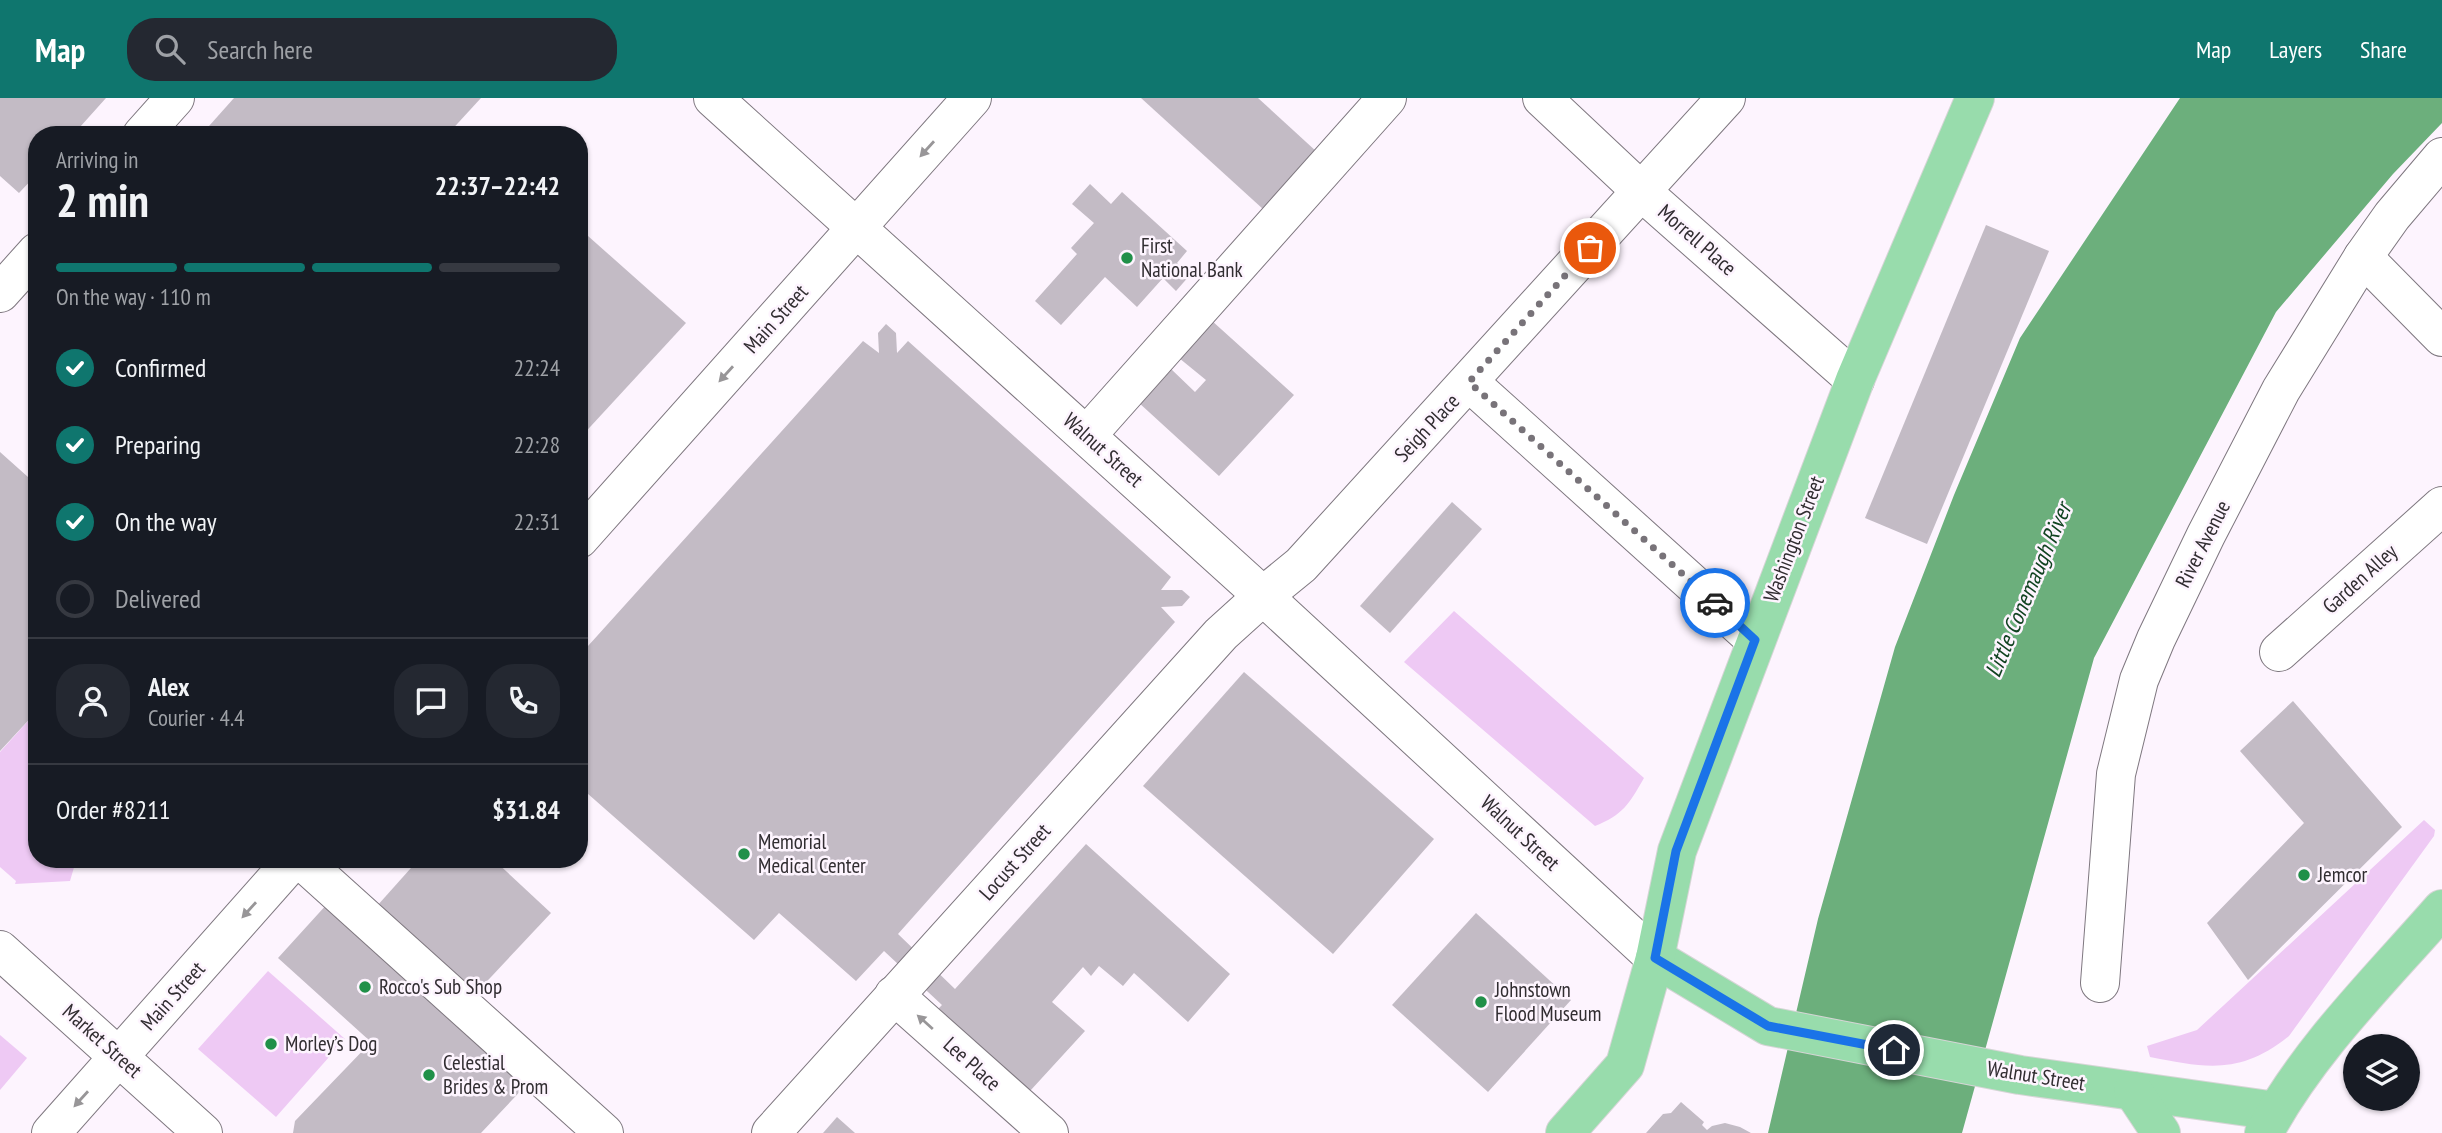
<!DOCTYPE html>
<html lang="en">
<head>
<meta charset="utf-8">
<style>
	:root { --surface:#171b24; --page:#242831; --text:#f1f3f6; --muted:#9ea1a6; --line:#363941; --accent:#0f766e }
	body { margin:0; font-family:"PT Sans Narrow",sans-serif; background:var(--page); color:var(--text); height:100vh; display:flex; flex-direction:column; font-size:26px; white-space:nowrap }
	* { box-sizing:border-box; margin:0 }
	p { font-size:23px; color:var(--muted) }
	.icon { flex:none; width:38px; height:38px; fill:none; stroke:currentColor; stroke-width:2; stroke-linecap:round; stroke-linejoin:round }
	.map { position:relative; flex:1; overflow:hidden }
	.sheet { position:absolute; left:28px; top:28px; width:560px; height:742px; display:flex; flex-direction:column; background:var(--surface); border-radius:28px; box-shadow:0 2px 5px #0004 }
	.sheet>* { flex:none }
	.controls { position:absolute; left:2343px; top:936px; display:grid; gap:14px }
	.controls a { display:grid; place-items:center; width:77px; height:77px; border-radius:50%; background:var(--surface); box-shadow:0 2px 5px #0004; font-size:35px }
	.pin { position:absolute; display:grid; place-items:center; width:60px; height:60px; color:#fff; margin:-30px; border:4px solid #fff; border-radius:50%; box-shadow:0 2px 7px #0007 }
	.courier { position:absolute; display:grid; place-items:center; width:70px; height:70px; margin:-35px; border:5px solid #1a73e8; border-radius:50%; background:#fff; color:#222; box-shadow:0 2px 9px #0007 }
	.head em { font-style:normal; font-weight:600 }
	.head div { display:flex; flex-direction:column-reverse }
	.head { display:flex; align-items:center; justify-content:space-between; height:119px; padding:0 28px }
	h1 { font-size:46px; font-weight:600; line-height:52px }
	.bar { display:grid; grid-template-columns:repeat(4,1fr); gap:10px 7px; align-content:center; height:84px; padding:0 28px }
	.bar i { height:9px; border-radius:5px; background:var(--line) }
	.bar .active { background:var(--accent) }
	.bar p { grid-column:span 4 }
	.line { display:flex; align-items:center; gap:18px; padding:0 28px; border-top:2px solid var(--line) }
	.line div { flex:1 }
	.round { display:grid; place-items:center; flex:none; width:74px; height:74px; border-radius:28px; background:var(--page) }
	ol { padding:0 28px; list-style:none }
	li { display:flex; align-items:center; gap:21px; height:77px }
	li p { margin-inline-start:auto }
	li .icon { padding:7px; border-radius:50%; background:var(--accent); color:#fff; stroke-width:4 }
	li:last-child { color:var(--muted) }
	li i { width:38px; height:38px; border:4px solid var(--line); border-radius:50% }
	header { display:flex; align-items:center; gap:42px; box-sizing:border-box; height:98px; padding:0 35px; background:var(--accent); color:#fff }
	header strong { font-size:33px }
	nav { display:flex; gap:38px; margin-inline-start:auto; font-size:24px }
	.search { width:490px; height:63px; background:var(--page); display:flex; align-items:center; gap:18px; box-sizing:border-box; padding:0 24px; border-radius:28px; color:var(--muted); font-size:26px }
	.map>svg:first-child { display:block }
</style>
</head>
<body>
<header>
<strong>Map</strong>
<div class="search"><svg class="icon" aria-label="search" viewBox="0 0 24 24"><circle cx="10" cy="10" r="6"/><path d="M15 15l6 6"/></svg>Search here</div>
<nav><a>Map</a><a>Layers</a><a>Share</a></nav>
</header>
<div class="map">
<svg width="2442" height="1035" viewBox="0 0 2442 1035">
	<rect width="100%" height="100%" fill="#fdf4fe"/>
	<g fill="#eec9f4">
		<path d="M1454,513L1644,680C1629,706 1623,717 1595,728L1404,564Z"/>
		<polygon points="37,613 37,761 61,761 75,766 70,783 15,786 16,783 0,769 0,654"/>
		<path d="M2424,722L2435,732L2434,738L2289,938C2241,977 2206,970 2150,959L2147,948L2197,932Z"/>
		<polygon points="268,873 345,941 276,1019 198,951"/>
		<polygon points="0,937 27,960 0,992"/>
	</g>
	<polygon fill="#6caf7c" points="2180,0 2442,0 2442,25 2393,76 2276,214 2094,560 1962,1035 1768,1035 1818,821 1895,549 1954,397 2020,240"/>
	<g fill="#c3bbc5">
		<polygon points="0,0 106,0 80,29 90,37 37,37 37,79 35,78 19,95 0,78"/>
		<polygon points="234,0 481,0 447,37 201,37"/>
		<polygon points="1141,0 1258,0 1329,65 1276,123"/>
		<polygon points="1090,86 1111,106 1122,94 1187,153 1177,165 1190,177 1176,193 1163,180 1137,209 1105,179 1061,227 1035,203 1077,156 1071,150 1094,125 1072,106"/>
		<polygon points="1986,127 2049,153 1927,446 1865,420"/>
		<polygon points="579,130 686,225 579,341"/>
		<polygon points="1211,222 1294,297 1219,378 1138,304 1170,270 1195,294 1206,282 1179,260"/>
		<polygon points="886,226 896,235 897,255 908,243 1171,479 1161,492 1182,492 1190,499 1182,508 1161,509 1175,524 898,836 955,891 1086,746 1230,876 1188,924 1134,875 1123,888 1099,868 1091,878 1083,869 1052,904 1085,933 1030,993 936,913 942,907 884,853 856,883 779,815 754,842 579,688 579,558 863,243 879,255 878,235"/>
		<polygon points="0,354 28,379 37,368 37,613 0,653"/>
		<polygon points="1452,404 1482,431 1390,535 1360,508"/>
		<polygon points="1244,574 1434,741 1333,856 1143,688"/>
		<polygon points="2293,603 2402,729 2248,882 2207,825 2304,725 2240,653"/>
		<polygon points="419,761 493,761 551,815 475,896 377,808"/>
		<polygon points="328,805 528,985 481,1035 293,1035 295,1023 371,944 278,860"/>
		<polygon points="1476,815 1571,902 1488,994 1392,907"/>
		<polygon points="1681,1004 1704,1024 1702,1027 1707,1032 1712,1028 1725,1025 1740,1029 1751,1035 1646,1035 1663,1016 1671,1015"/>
		<polygon points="837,1019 855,1035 823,1035"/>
	</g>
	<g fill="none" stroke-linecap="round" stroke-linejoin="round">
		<defs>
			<g id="minor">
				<polyline points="713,0 1263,498 1655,860"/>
				<polyline points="1542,0 1641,93 1855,282"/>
				<polyline points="142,37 175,0"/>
				<polyline points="2363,159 2442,239"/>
				<polyline points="0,195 37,154"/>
				<polyline points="1469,284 1755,542"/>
				<polyline points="1087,337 1387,0"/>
				<polyline points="579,441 972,0"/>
				<polyline points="2279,554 2442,408"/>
				<polyline points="300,761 604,1035"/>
				<polyline points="0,852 203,1035"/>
				<polyline points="2100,885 2116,676 2139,582 2156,541 2206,437 2281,292 2363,159 2392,118 2442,59"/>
				<polyline points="894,897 1049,1035"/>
				<polyline points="51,1035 294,761"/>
				<polyline points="771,1035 1221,536 1263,498 1301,467 1726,0"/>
			</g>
			<g id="major">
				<polyline points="1655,860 1768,928 2020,977 2276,1013"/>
				<polyline points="2133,993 2161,1035"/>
				<polyline points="1565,1035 1625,967 1655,860 1677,753 1855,282 1975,0"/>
				<path d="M2264,1035C2309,951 2380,882 2442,811"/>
			</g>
		</defs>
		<use href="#minor" stroke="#7e777f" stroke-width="40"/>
		<use href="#major" stroke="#d6d5d6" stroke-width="40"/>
		<use href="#minor" stroke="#fff" stroke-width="38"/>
		<use href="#major" stroke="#98dcac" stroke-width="38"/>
	</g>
	<defs><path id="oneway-solid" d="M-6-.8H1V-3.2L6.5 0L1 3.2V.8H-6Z" transform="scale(1.75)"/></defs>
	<g fill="#989698">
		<use href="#oneway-solid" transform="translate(927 51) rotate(132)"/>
		<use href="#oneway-solid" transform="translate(726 276) rotate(132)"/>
		<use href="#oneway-solid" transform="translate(249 812) rotate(132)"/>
		<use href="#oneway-solid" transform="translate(925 924) rotate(-138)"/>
		<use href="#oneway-solid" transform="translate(81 1001) rotate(132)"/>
	</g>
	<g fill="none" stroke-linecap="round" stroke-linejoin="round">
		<polyline stroke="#787379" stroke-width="7" stroke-dasharray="0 12.6" points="1590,150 1469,284 1715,505"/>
		<polyline stroke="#1a73e8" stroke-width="9" points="1715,505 1755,542 1676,753 1655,860 1768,928 1894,952"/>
	</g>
	<g fill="#219049" stroke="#fdf4fe" stroke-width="2.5">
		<circle cx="1127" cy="160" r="7"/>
		<circle cx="744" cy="756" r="7"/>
		<circle cx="2304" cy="777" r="7"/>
		<circle cx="365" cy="889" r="7"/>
		<circle cx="1481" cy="904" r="7"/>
		<circle cx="271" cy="946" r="7"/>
		<circle cx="429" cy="977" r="7"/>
	</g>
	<g text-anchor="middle" stroke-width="5" stroke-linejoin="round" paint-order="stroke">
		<g font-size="21" fill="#312d31" stroke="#fdf4fe">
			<text transform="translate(1697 142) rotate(41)" y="7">Morrell Place</text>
			<text transform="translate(776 221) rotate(-48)" y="7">Main Street</text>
			<text transform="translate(1427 330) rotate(-47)" y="7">Seigh Place</text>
			<text transform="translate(1103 352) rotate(42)" y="7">Walnut Street</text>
			<text transform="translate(1794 441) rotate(-69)" y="7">Washington Street</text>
			<text transform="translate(2203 446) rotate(-63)" y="7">River Avenue</text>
			<text transform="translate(2360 481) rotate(-42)" y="7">Garden Alley</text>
			<text transform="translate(1520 735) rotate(43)" y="7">Walnut Street</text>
			<text transform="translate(1015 764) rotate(-48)" y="7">Locust Street</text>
			<text transform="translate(173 898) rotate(-48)" y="7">Main Street</text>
			<text transform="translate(102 943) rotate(42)" y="7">Market Street</text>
			<text transform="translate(972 966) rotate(42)" y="7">Lee Place</text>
			<text transform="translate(2036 978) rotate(9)" y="7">Walnut Street</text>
		</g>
		<g font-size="21" fill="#312d31" stroke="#fdf4fe" text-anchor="start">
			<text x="1141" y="155">First<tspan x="1141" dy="24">National Bank</tspan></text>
			<text x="758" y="751">Memorial<tspan x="758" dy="24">Medical Center</tspan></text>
			<text x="2318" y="784">Jemcor</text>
			<text x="379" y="896">Rocco's Sub Shop</text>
			<text x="1495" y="899">Johnstown<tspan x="1495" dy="24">Flood Museum</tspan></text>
			<text x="285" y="953">Morley’s Dog</text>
			<text x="443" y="972">Celestial<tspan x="443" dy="24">Brides &amp; Prom</tspan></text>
		</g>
		<g font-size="23" font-style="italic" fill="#114321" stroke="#fdf4fe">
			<text transform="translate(2028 492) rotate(-67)" y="8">Little Conemaugh River</text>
		</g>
	</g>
</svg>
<div class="controls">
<a><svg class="icon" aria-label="layers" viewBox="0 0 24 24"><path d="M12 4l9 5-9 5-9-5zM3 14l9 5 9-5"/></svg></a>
</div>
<div class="pin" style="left:1590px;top:150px;background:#ea580c"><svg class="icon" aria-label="bag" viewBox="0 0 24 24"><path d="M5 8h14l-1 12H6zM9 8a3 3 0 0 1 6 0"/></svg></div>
<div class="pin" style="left:1894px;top:952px;background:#1f2937"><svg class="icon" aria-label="home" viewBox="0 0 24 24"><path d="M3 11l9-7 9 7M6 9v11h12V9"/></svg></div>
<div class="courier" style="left:1715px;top:505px"><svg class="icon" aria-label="car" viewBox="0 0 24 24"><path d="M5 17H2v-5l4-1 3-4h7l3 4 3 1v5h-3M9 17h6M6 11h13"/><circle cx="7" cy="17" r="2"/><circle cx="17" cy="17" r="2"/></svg></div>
<section class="sheet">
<div class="head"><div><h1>2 min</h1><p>Arriving in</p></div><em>22:37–22:42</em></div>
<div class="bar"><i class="active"></i><i class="active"></i><i class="active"></i><i></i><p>On the way · 110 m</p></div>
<ol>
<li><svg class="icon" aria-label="check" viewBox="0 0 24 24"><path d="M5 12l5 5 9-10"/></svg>Confirmed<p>22:24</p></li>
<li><svg class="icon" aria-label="check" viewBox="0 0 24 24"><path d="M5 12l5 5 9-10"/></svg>Preparing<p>22:28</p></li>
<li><svg class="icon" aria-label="check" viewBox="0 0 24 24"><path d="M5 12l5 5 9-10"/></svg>On the way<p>22:31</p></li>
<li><i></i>Delivered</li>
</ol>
<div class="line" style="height:126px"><a class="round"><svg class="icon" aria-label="person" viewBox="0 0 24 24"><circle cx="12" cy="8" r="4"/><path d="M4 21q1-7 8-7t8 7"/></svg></a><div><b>Alex</b><p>Courier · 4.4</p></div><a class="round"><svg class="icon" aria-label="chat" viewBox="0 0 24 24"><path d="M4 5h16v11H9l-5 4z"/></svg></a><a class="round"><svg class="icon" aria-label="phone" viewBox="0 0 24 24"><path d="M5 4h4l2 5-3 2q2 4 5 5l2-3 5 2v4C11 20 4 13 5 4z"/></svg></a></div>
<div class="line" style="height:91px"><div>Order #8211</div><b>$31.84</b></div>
</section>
</div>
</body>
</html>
